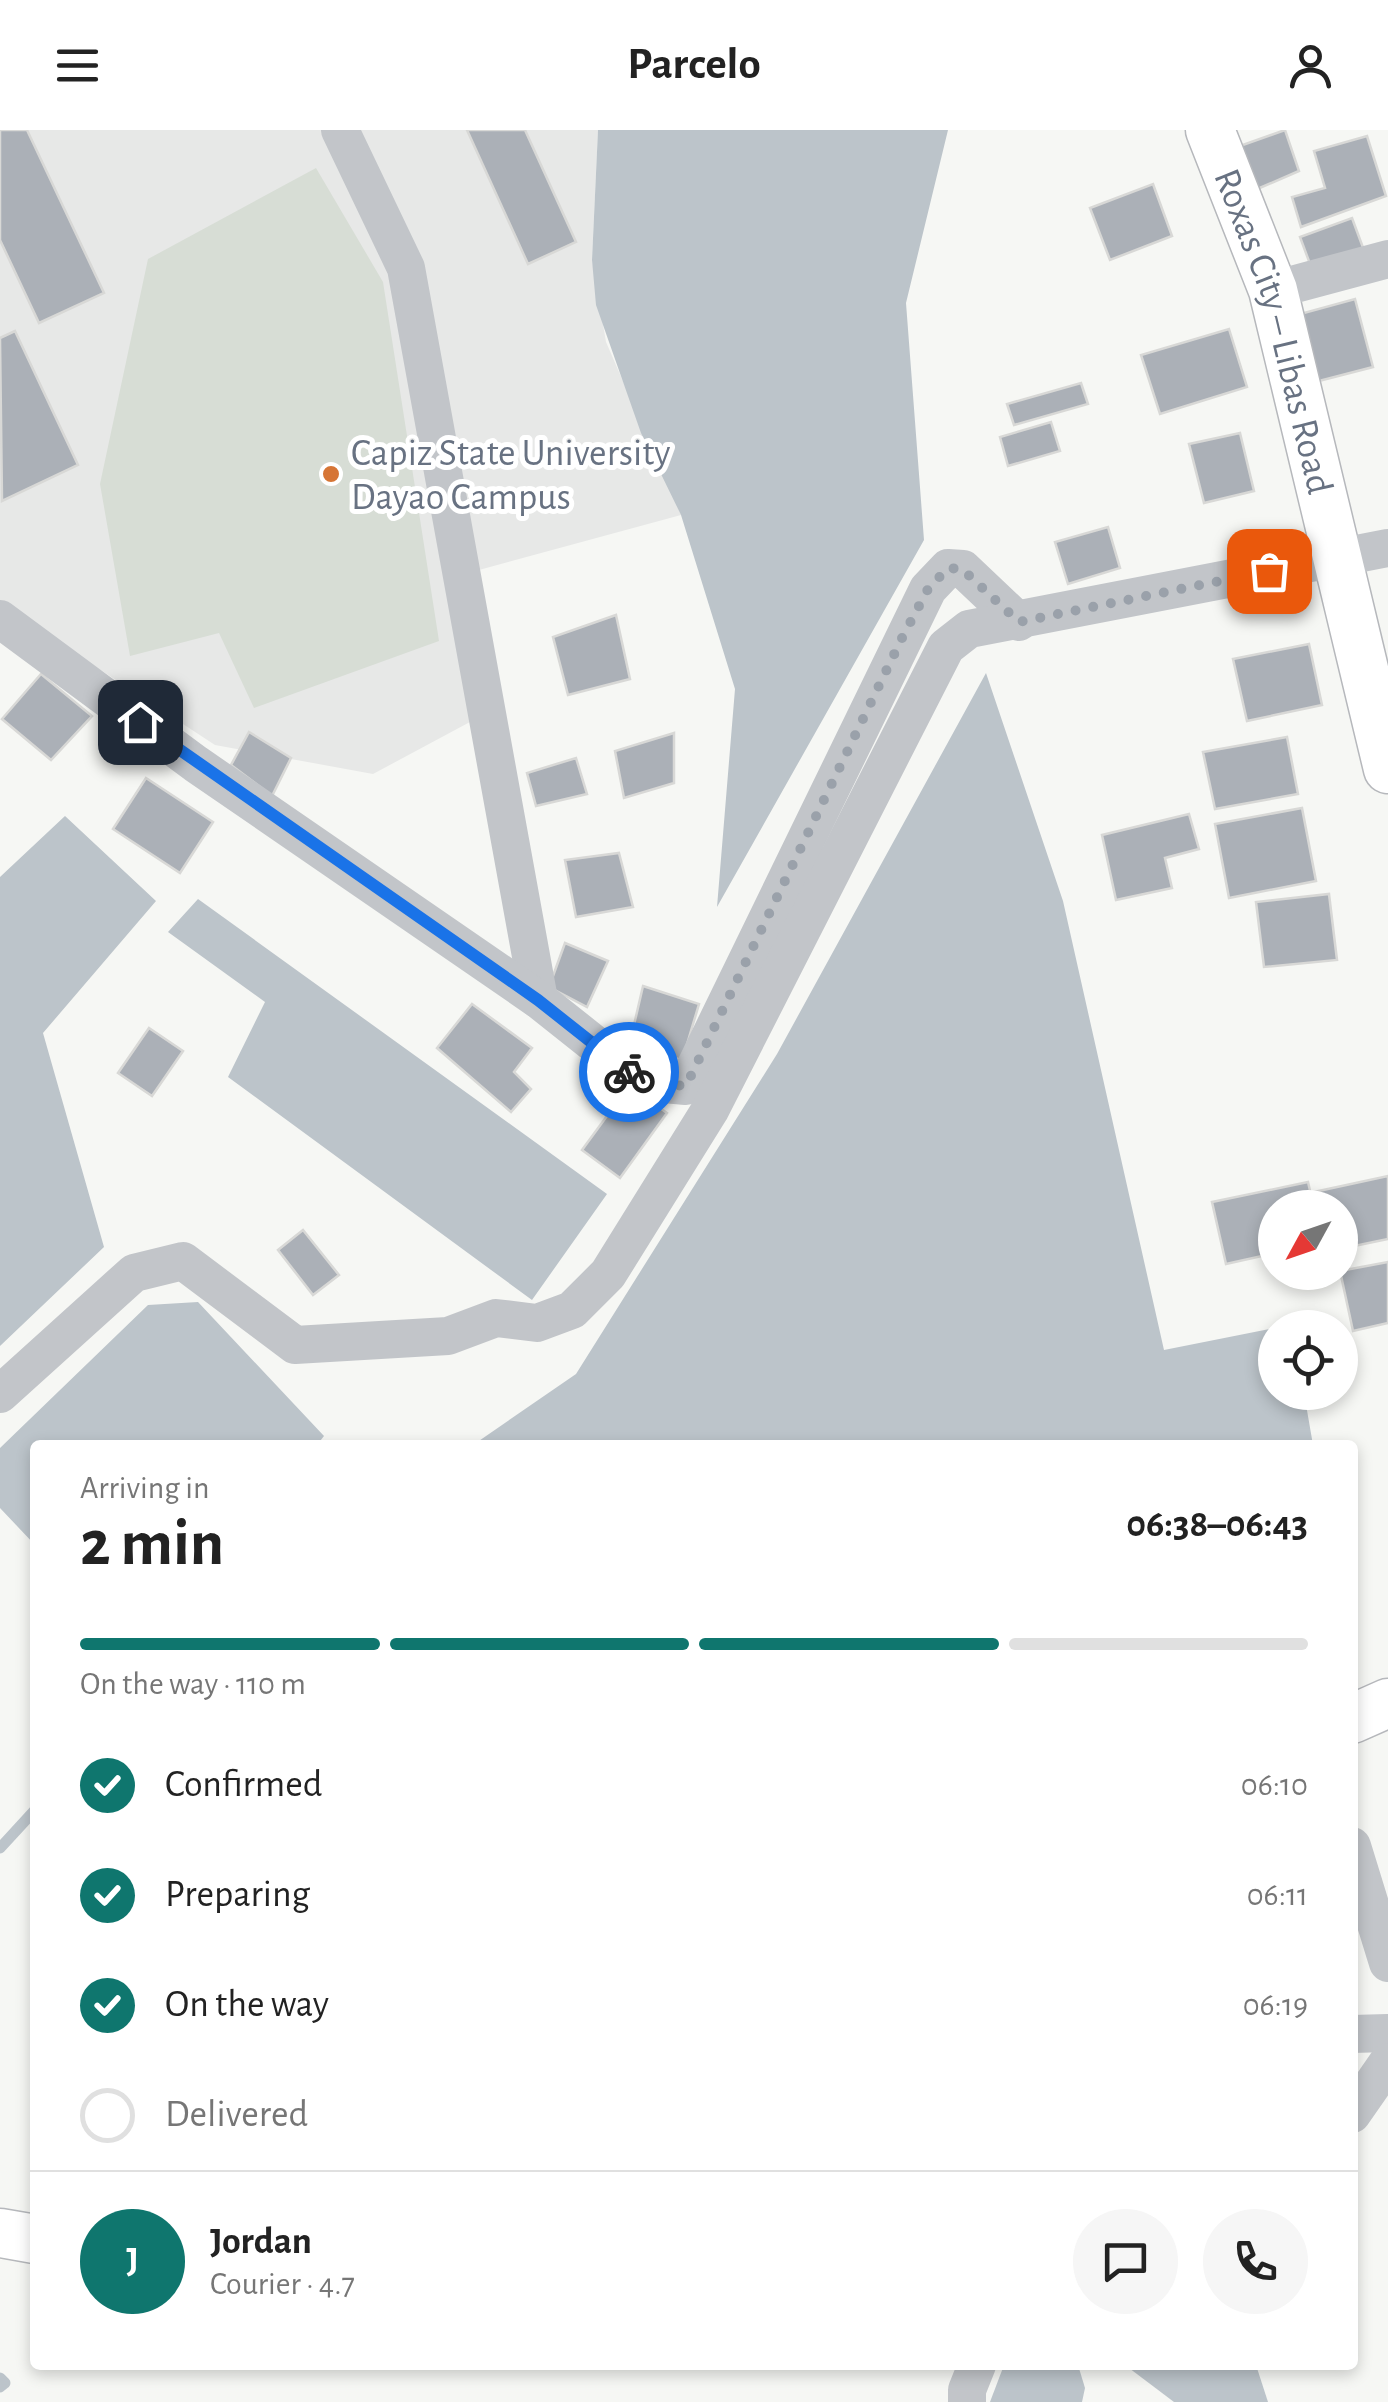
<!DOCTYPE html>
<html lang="en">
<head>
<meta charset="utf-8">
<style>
	:root { --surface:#fff; --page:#f6f6f6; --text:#222; --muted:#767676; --line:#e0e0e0; --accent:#0f766e }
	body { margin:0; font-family:"Alegreya Sans",sans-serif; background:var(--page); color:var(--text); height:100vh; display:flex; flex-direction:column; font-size:38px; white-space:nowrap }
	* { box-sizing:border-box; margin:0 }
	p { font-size:32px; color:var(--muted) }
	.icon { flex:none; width:55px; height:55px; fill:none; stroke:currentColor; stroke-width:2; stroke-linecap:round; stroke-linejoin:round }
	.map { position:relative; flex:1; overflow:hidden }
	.drawer { position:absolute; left:30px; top:1310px; width:1328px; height:930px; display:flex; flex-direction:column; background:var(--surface); border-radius:10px; box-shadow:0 5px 15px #0003 }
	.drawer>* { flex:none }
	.needle { width:65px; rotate:230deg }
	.fabs { position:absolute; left:1258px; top:1060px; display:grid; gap:20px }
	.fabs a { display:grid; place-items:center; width:100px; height:100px; border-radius:50%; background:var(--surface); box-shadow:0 5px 15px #0003; font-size:50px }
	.pin { position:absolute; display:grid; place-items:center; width:85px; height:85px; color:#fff; margin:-42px; border-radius:20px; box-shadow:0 5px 15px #0006 }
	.courier { position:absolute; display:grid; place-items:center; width:100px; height:100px; margin:-50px; border:8px solid #1a73e8; border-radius:50%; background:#fff; color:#222; box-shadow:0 2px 12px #0007 }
	.headline em { font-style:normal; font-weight:600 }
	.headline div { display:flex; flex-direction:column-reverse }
	.headline { display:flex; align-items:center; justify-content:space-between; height:170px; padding:0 50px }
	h1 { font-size:65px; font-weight:600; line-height:75px }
	.bar { display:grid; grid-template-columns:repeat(4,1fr); gap:15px 10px; align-content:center; height:120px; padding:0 50px }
	.bar i { height:12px; border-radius:8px; background:var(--line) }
	.bar .on { background:var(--accent) }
	.bar p { grid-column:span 4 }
	.line { display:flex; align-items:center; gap:25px; padding:0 50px; border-top:2px solid var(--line) }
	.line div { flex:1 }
	.round { display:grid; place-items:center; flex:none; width:105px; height:105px; border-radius:52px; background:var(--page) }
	ol { padding:0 50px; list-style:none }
	li { display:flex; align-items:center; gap:30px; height:110px }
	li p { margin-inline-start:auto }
	li .icon { padding:10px; border-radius:50%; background:var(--accent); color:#fff; stroke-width:4 }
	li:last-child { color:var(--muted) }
	li i { width:55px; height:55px; border:5px solid var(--line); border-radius:50% }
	header { display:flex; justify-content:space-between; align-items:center; height:130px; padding:0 50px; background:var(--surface); font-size:45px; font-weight:600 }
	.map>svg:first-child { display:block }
</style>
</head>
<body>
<header><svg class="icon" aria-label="menu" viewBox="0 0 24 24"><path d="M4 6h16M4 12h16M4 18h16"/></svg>Parcelo<svg class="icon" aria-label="person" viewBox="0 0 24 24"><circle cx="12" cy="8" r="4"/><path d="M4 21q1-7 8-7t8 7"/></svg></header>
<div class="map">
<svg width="1388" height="2272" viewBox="0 0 1388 2272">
	<rect width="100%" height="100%" fill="#f6f7f4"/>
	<polygon fill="#e7e8e7" points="0,0 598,0 592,130 606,212 681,385 457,446 483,585 373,644 215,615 0,474"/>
	<polygon fill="#d7ddd5" points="316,38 383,152 439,511 254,578 219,503 130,526 100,354 148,129"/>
	<g fill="#bcc4ca">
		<polygon points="598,0 948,0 906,173 924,410 717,777 735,559 681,385 641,303 596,175 592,130"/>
		<polygon points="986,543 1063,771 1164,1220 1275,1198 1275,1262 1304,1263 1313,1315 473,1315 576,1244 777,924"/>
		<polygon points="65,686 156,771 43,903 104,1117 0,1216 0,747"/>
		<polygon points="198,769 607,1064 532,1170 228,947 265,872 168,802"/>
		<polygon points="198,1172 324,1306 317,1315 35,1315 35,1415 0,1378 0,1318 148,1175"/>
		<polygon points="1004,2235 1078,2235 1085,2258 1082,2272 990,2272"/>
		<polygon points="1125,2235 1256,2235 1268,2272 1174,2272"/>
	</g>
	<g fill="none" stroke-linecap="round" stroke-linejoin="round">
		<g stroke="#bcc4ca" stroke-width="11">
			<polyline points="0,1718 35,1680"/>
			<polyline points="0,2248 5,2253 0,2257"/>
		</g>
	</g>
	<g fill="#abb0b7" stroke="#d8d8d6" stroke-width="2.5">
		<polygon points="0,0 27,0 104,163 39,193 0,110"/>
		<polygon points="467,0 525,0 576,112 528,134"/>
		<polygon points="1285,0 1299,41 1255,60 1237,17"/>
		<polygon points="1367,6 1386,66 1301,97 1292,67 1325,58 1314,21"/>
		<polygon points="1153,54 1172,106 1110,130 1090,78"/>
		<polygon points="1352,88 1365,123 1313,142 1300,107"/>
		<polygon points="1355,169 1373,237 1319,251 1300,184"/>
		<polygon points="1229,199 1247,257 1160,284 1141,225"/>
		<polygon points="15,201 78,335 2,371 0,208"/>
		<polygon points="1081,253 1088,274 1014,295 1007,274"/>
		<polygon points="1051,292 1060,321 1008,336 1000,307"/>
		<polygon points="1240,303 1254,361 1204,373 1189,314"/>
		<polygon points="1108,397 1120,438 1068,454 1055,412"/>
		<polygon points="616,485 630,549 568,565 553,507"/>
		<polygon points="1309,514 1322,575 1247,591 1233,529"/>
		<polygon points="41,544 92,586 51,630 2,589"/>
		<polygon points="249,602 291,628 272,666 231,635"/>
		<polygon points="674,603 674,653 624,668 615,621"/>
		<polygon points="1287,607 1298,664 1215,679 1203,622"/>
		<polygon points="576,628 587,664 536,676 527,643"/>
		<polygon points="146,648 213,692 180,743 113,699"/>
		<polygon points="1302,678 1316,751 1229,768 1215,694"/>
		<polygon points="1189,684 1199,719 1165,728 1172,758 1116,770 1102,705"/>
		<polygon points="619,723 633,777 576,787 565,730"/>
		<polygon points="1329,764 1337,830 1264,837 1256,772"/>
		<polygon points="565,813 608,831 587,877 549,857"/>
		<polygon points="643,856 699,874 682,931 631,908"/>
		<polygon points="472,874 532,918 514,942 531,959 511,982 437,918"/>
		<polygon points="149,898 183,921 152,966 118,943"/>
		<polygon points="629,956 667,983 620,1048 582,1020"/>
		<polygon points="1388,1046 1388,1109 1340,1119 1340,1078 1318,1078 1314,1062"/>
		<polygon points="1308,1052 1314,1078 1275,1078 1275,1123 1226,1134 1212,1072"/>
		<polygon points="303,1100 339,1145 313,1165 278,1120"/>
		<polygon points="1388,1132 1388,1193 1353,1201 1340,1141"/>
	</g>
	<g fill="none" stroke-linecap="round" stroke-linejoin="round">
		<defs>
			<g id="major">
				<path id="s1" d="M1210,0L1273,160L1388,639"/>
				<polyline points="1352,1589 1388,1573"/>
				<polyline points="0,2103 35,2109"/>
			</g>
		</defs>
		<use href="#major" stroke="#b6b8bc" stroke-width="51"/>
		<g stroke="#c2c5c9" stroke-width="38">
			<polyline points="340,0 406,138 539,870"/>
			<polyline points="1273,160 1388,129"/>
			<polyline points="0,489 196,634 539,870 642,952 686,956 928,459 948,438 963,439 1019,492"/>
			<polyline points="0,1264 134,1143 183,1131 295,1215 448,1206 496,1188 537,1193 572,1180 608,1144 710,980 946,517 969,499 1388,418"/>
			<polyline points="1352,1716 1388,1833"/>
			<polyline points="1352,1904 1388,1903"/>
			<polyline points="1352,1984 1388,1932"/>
			<polyline points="967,2272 967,2260 977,2235"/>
		</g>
		<use href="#major" stroke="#fff" stroke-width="48"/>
	</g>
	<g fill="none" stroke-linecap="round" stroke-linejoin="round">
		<polyline stroke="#9aa1aa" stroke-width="10" stroke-dasharray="0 18" points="629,942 642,952 686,956 902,508 928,459 948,438 962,439 1019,492 1269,441"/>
		<polyline stroke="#1a73e8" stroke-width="12" points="140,592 538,870 629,942"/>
	</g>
	<circle fill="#d67535" stroke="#fff" stroke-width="4" cx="331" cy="344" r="10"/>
	<g text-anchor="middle" stroke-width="10" stroke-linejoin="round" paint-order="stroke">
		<g font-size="38" fill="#687282" stroke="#fff">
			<text dy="13" stroke="none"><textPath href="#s1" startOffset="212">Roxas City – Libas Road</textPath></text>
		</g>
		<g font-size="38" fill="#687282" stroke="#fff" text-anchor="start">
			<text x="351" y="335">Capiz State University<tspan x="351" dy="44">Dayao Campus</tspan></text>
		</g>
	</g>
</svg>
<div class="fabs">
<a><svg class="needle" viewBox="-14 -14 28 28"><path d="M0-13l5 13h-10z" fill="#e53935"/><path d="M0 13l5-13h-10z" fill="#767676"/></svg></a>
<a><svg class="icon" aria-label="locate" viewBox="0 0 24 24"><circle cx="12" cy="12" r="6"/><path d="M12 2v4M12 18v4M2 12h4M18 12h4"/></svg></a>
</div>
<div class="pin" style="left:1269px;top:441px;background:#ea580c"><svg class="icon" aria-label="bag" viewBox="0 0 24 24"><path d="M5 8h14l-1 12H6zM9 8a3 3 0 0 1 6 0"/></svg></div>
<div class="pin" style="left:140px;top:592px;background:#1f2937"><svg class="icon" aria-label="home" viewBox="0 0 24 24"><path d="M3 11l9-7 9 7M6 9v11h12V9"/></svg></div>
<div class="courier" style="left:629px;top:942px"><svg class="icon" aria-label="bike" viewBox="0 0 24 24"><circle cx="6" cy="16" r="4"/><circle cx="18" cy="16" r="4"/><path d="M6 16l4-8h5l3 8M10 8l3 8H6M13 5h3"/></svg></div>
<section class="drawer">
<div class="headline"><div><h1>2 min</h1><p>Arriving in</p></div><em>06:38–06:43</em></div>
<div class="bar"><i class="on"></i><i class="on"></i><i class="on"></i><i></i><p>On the way · 110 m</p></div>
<ol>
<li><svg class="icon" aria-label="check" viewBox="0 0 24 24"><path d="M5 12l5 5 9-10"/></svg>Confirmed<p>06:10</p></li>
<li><svg class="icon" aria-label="check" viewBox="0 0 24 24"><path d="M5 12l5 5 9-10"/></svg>Preparing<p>06:11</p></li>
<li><svg class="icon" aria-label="check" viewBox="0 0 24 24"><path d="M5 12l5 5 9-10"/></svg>On the way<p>06:19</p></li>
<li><i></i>Delivered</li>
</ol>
<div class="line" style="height:180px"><b class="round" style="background:var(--accent);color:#fff">J</b><div><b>Jordan</b><p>Courier · 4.7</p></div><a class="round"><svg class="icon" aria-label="chat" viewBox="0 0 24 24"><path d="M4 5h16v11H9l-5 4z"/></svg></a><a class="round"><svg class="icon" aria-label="phone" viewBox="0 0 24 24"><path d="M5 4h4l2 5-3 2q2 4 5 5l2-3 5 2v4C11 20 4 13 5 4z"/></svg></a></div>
</section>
</div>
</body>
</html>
